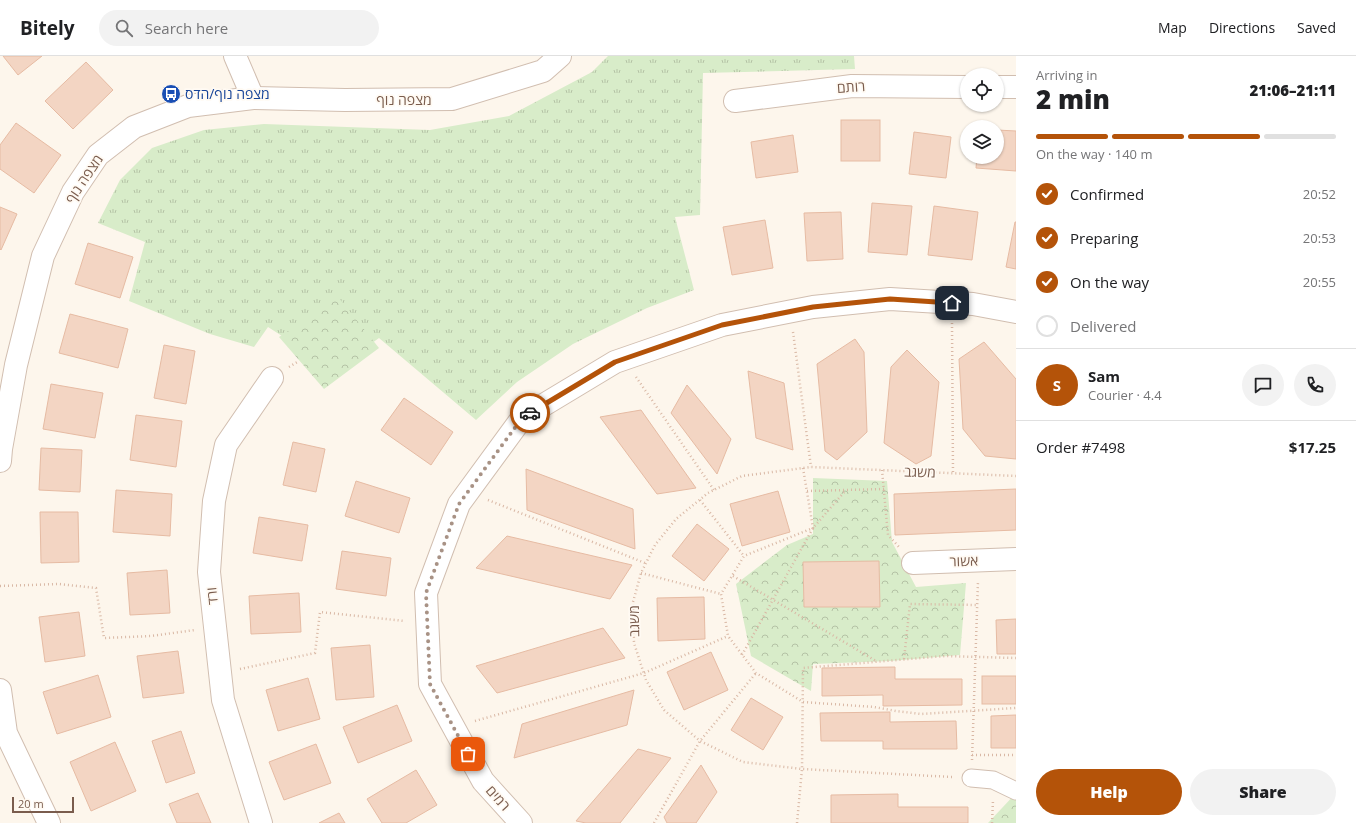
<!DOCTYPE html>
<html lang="en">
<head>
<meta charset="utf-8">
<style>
	:root { --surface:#fff; --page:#f2f2f2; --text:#202124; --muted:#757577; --line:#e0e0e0; --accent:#b45309 }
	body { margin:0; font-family:"Open Sans","Noto Sans Hebrew",sans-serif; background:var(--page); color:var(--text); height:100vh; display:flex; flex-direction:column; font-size:15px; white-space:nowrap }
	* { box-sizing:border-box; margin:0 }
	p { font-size:13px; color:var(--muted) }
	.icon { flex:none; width:22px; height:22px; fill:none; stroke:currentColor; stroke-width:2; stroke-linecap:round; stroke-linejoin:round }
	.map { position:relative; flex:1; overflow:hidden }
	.side { display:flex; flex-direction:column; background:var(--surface); width:340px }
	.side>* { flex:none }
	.fabs { position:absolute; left:960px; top:12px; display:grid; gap:8px }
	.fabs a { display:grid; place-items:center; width:44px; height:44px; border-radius:50%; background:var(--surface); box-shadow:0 1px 3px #0004; font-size:20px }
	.scale { position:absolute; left:12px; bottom:10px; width:62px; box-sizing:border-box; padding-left:4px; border:2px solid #7a5c4d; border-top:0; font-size:11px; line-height:14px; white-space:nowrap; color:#7a5c4d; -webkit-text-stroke:3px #fffaf3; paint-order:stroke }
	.pin { position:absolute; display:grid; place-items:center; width:34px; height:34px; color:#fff; margin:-17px; border-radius:8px; box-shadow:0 2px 6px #0006 }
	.courier { position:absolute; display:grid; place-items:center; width:40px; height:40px; margin:-20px; border:3px solid #b45309; border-radius:50%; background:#fff; color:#222; box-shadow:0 1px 5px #0007 }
	.overview em { font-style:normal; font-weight:800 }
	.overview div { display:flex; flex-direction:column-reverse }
	.overview { display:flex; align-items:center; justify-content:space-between; height:68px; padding:0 20px }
	h1 { font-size:26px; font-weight:800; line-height:30px }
	.bar { display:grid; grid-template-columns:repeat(4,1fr); gap:6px 4px; align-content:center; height:48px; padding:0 20px }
	.bar i { height:5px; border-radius:3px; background:var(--line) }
	.bar .on { background:var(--accent) }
	.bar p { grid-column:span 4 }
	.line { display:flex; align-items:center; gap:10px; padding:0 20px; border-top:1px solid var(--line) }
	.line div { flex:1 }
	.round { display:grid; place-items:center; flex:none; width:42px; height:42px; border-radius:21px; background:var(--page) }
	ol { padding:0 20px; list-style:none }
	li { display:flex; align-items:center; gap:12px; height:44px }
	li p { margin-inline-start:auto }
	li .icon { padding:4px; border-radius:50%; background:var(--accent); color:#fff; stroke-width:4 }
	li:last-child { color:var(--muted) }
	li i { width:22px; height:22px; border:2px solid var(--line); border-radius:50% }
	.action { display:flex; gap:8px; margin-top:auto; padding:8px 20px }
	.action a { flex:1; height:46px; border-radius:24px; background:var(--accent); color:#fff; font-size:16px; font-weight:800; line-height:46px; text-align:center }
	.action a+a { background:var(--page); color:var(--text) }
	header { display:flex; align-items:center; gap:24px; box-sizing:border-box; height:56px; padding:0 20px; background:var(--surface); border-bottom:1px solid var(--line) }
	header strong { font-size:19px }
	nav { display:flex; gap:22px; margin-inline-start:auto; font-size:14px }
	.search { width:280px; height:36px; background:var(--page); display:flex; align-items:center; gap:10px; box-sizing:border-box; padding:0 14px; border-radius:22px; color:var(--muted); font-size:15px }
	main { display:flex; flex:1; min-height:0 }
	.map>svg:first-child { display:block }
</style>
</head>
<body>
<header>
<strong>Bitely</strong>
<div class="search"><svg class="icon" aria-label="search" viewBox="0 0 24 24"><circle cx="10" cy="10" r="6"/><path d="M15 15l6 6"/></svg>Search here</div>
<nav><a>Map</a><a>Directions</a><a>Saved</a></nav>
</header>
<main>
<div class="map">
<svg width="1016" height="767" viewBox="0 0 1016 767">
	<defs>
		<pattern id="grass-tufts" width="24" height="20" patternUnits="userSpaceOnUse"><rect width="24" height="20" fill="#d8ecc9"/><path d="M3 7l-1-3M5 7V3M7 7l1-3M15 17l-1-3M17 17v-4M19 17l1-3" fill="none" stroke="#b4c2a5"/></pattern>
		<pattern id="park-crowns" width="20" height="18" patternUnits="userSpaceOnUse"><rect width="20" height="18" fill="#d8ecc9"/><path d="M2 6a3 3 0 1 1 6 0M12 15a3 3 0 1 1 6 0" fill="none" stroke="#b4c2a5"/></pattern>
	</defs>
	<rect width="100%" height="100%" fill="#fdf6ec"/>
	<polygon fill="url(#grass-tufts)" points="608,0 854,0 855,13 703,17 700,159 675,161 694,234 647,252 573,288 517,326 476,364 379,282 335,314 268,271 254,291 210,278 129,245 145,186 98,167 120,124 152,92 204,74 264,68 430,74 509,60 592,16"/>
	<g fill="url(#park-crowns)">
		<polygon points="338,241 379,292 324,333 279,281"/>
		<polygon points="813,422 887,425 892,486 916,531 966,527 960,599 890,605 813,608 811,635 751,600 736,528 787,489 813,478"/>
		<polygon points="1016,737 1016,767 988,767"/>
	</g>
	<g fill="#f3d5c3" stroke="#e6bba3">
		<polygon points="3,0 42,0 18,19"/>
		<polygon points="86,6 113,34 73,73 45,45"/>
		<rect x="841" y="64" width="39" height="41"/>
		<polygon points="16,67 61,99 34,137 0,113 0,89"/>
		<polygon points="997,74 1016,75 1016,115 976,112 977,101 997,101"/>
		<polygon points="914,76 951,81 946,122 909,118"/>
		<polygon points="793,79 798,116 756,122 751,86"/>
		<polygon points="872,147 912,150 907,199 868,196"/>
		<polygon points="934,150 978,156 972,204 928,199"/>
		<polygon points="0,151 17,158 1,194 0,193"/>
		<polygon points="841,156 843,203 807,205 804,157"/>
		<polygon points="765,164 773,212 732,219 723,171"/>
		<polygon points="1015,166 1016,166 1016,213 1006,211"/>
		<polygon points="88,187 133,201 120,242 75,228"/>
		<polygon points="70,258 128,273 118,312 59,297"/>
		<polygon points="855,283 864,296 867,376 837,404 825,395 817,308"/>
		<polygon points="984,286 1016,323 1016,403 985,400 963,373 959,303"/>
		<polygon points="164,289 195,295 186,348 154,342"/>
		<polygon points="907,294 939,326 931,400 916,408 884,387 891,311"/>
		<polygon points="748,315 784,327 793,394 756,382"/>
		<polygon points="51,328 103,337 95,382 43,373"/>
		<polygon points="687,329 731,383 717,418 671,357"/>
		<polygon points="404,342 453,376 431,409 381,374"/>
		<polygon points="641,354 696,432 657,438 600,361"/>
		<polygon points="136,359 182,365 176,411 130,404"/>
		<polygon points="293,386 325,393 316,436 283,429"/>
		<polygon points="41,392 82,394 80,436 39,434"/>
		<polygon points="526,413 633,453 635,493 527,454"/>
		<polygon points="356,425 410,442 399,477 345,460"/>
		<polygon points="1016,433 1016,474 895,479 894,438"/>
		<polygon points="116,434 172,438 170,480 113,476"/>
		<polygon points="778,435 790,476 742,490 730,448"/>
		<polygon points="40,456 78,456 79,506 41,507"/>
		<polygon points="259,461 308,469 302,505 253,497"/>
		<polygon points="697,468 729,493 704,525 672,500"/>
		<polygon points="507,480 632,509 610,543 476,512"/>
		<polygon points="342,495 391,502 386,540 336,533"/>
		<polygon points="879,505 880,551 804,551 803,506"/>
		<polygon points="167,514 170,557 130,559 127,517"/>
		<polygon points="299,537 301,576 251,578 249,540"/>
		<polygon points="704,541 705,583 658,585 657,542"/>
		<polygon points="79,556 85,600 45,606 39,561"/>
		<polygon points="1016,563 1016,598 997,598 996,564"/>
		<polygon points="603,572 625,602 497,637 476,610"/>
		<polygon points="370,589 374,641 336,644 331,592"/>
		<polygon points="178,595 184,637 143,642 137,600"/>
		<polygon points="711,596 728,634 684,654 667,616"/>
		<polygon points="895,611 895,623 962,623 962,649 883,650 883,639 822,640 822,612"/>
		<polygon points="98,619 111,661 57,678 43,636"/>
		<rect x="982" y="620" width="34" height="28"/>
		<polygon points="308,622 320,663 278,675 266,634"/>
		<polygon points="634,634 627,669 514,702 522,668"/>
		<polygon points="751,642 783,661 763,694 731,674"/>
		<polygon points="397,649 412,685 358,707 343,671"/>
		<polygon points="890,656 890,666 956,665 957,693 883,693 883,685 821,685 820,657"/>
		<polygon points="1016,659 1016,692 991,692 991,660"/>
		<polygon points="181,675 195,717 166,727 152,685"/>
		<polygon points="115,686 136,735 91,755 70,706"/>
		<polygon points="316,688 331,727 284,744 269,706"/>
		<polygon points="638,693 671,702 620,767 586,767 576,765"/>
		<polygon points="701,709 717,736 696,767 667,767 664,761"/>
		<polygon points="416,714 437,749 406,767 382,767 367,743"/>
		<polygon points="198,737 211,767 177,767 169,748"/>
		<polygon points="898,738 898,751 968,751 968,767 831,767 831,739"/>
		<polygon points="339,757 345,767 319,767"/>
	</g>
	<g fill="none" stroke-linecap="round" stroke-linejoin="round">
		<defs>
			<polyline id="pedestrian" points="971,722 993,724 1016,735"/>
			<g id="minor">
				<polyline points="235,0 253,42"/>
				<polyline points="997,31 1016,31"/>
				<polyline points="735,45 852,30 967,31"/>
				<polyline points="0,405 1,393 16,309 43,200 73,136 98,99 134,71 188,50 253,42 345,44 452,43 543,15 560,0"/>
				<polyline points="913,507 1016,503"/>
				<polyline points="0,634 6,677 49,767"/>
				<polyline points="261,767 223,644 209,516 214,445 226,389 272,322"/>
				<polyline points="521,767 483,725 430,628 426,537 459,448 522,362 615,306 722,269 813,251 890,243 973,248 1016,256"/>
			</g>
		</defs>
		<use href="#pedestrian" stroke="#d1beb0" stroke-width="19"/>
		<use href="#minor" stroke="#d1beb0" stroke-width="24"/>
		<g stroke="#d9b8a5" stroke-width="2.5" stroke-dasharray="1 3" stroke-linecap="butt">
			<polyline points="952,267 953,418"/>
			<polyline points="793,276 811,411"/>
			<polyline points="289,311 299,305"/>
			<polyline points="636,321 714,434"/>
			<polyline points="803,412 813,472 744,500 721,538 728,580 756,617 803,646 874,651 896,655 921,658 1016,652"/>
			<polyline points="882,414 888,479 899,491"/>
			<polyline points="807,435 884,433"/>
			<polyline points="488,444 645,507"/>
			<polyline points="700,444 744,500"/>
			<polyline points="641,517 721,538"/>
			<polyline points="733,520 876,605"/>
			<polyline points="0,530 59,528 96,532 104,582 151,580 195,574"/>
			<polyline points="742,599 813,472 846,434"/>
			<polyline points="904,603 910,548 977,549"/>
			<polyline points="240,613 315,597 320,556 405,565"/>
			<polyline points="475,665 644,617 728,580"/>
			<polyline points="972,699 1016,699"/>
			<polyline points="972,704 978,525"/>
			<polyline points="952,721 802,713 743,706 700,685 664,654 646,624 634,587 633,546 641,517 655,489 676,463 708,437 742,420 811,411 1016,420"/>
			<polyline points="654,767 700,685 756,617"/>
			<polyline points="797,767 802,713 803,612 945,600 1016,602"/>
			<polyline points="992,767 993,744"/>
		</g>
		<use href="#pedestrian" stroke="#fff" stroke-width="17"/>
		<use href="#minor" stroke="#fff" stroke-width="22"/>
	</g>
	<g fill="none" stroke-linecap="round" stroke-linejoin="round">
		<polyline stroke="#a89285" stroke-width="4" stroke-dasharray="0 7.2" points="468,698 430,628 426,537 459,448 522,362 530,357"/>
		<polyline stroke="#b45309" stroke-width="5" points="530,357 615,306 722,269 813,251 890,243 952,247"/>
	</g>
	<defs>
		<symbol id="bus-disc" viewBox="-11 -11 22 22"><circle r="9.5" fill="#1a4fb4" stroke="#fffaf3"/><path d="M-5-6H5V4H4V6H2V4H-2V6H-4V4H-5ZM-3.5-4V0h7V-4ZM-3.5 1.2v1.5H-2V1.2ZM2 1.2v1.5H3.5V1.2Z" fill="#fff"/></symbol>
	</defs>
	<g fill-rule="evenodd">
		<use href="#bus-disc" x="160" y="27" width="22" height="22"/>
	</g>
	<g text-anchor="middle" stroke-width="3.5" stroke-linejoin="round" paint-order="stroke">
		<g font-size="14" fill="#7a5c4d" stroke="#fffaf3">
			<text transform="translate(851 31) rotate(-4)" y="5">רותם</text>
			<text x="404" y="49">מצפה נוף</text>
			<text transform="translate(84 123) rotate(-56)" y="5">מצפה נוף</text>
			<text transform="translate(920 416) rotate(2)" y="5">משגב</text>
			<text transform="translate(964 505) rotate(-2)" y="5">אשור</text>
			<text transform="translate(212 540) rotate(-96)" y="5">ורד</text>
			<text transform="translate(634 565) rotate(-91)" y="5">משגב</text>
			<text transform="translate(498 742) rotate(48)" y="5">רמים</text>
		</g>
		<g font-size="14" fill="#164399" stroke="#fffaf3" text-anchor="start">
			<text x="185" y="43">מצפה נוף/הדס</text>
		</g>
	</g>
</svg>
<div class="fabs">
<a><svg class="icon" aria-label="locate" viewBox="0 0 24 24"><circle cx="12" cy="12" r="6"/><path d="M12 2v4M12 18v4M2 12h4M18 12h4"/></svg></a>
<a><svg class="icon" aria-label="layers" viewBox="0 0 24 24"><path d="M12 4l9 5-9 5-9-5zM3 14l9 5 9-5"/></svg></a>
</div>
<div class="scale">20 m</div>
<div class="pin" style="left:468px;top:698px;background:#ea580c"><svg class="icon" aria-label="bag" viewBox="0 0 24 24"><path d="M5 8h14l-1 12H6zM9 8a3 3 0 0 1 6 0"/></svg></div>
<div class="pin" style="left:952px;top:247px;background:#1f2937"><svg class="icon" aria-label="home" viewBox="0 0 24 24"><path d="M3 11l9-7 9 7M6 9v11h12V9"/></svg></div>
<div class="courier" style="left:530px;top:357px"><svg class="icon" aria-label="car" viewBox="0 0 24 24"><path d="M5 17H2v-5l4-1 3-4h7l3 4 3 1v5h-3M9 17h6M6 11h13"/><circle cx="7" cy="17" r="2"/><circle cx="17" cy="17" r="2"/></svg></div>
</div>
<section class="side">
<div class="overview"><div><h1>2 min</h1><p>Arriving in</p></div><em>21:06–21:11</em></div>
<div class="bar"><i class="on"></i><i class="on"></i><i class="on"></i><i></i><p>On the way · 140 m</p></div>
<ol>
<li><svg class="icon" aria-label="check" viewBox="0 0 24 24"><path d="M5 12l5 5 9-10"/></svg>Confirmed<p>20:52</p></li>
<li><svg class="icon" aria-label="check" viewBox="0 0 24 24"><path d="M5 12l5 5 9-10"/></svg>Preparing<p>20:53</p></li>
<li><svg class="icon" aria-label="check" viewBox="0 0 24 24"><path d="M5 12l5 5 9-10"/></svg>On the way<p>20:55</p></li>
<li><i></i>Delivered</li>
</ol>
<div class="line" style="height:72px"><b class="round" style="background:var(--accent);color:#fff">S</b><div><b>Sam</b><p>Courier · 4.4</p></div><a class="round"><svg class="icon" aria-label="chat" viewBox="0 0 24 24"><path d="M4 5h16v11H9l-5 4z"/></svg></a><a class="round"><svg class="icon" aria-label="phone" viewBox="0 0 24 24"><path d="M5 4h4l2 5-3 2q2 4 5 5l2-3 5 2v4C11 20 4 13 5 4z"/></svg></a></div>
<div class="line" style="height:52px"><div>Order #7498</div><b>$17.25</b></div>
<div class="action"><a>Help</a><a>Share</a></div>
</section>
</main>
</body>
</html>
